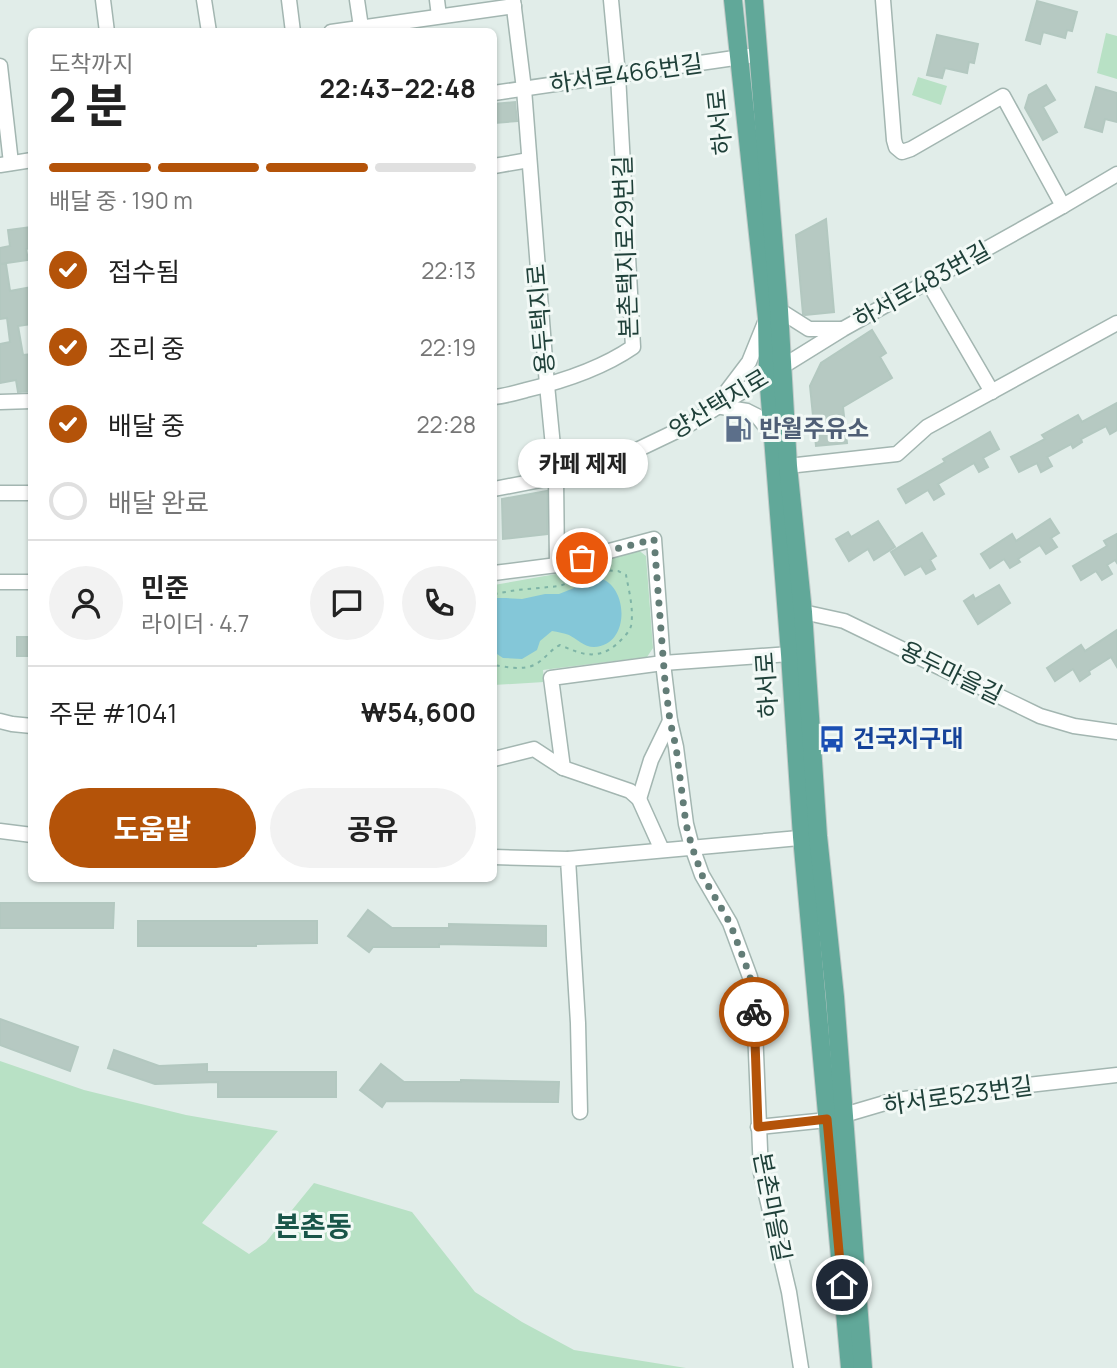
<!DOCTYPE html>
<html lang="ko">
<head>
<meta charset="utf-8">
<style>
	:root { --surface:#fff; --page:#f2f2f2; --text:#222; --muted:#767676; --line:#e0e0e0; --accent:#b45309 }
	body { margin:0; font-family:Manrope,"Noto Sans KR",sans-serif; background:var(--page); color:var(--text); height:100vh; display:flex; flex-direction:column; font-size:26px; white-space:nowrap }
	* { box-sizing:border-box; margin:0 }
	p { font-size:23px; color:var(--muted) }
	.icon { flex:none; width:38px; height:38px; fill:none; stroke:currentColor; stroke-width:2; stroke-linecap:round; stroke-linejoin:round }
	.map { position:relative; flex:1; overflow:hidden }
	.panel { position:absolute; left:28px; top:28px; width:469px; height:854px; display:flex; flex-direction:column; background:var(--surface); border-radius:10px; box-shadow:0 2px 5px #0004 }
	.panel>* { flex:none }
	.pin { position:absolute; display:grid; place-items:center; width:60px; height:60px; color:#fff; margin:-30px; border:4px solid #fff; border-radius:50%; box-shadow:0 2px 7px #0007 }
	.courier { position:absolute; display:grid; place-items:center; width:70px; height:70px; margin:-35px; border:5px solid #b45309; border-radius:50%; background:#fff; color:#222; box-shadow:0 2px 9px #0007 }
	.bubble { position:absolute; height:49px; border-radius:24px; background:var(--surface); box-shadow:0 2px 5px #0004; font-size:23px; font-weight:700; line-height:49px; text-align:center }
	.headline em { font-style:normal; font-weight:700 }
	.headline div { display:flex; flex-direction:column-reverse }
	.headline { display:flex; align-items:center; justify-content:space-between; height:119px; padding:0 21px }
	h1 { font-size:46px; font-weight:700; line-height:52px }
	.bar { display:grid; grid-template-columns:repeat(4,1fr); gap:10px 7px; align-content:center; height:84px; padding:0 21px }
	.bar i { height:9px; border-radius:5px; background:var(--line) }
	.bar .selected { background:var(--accent) }
	.bar p { grid-column:span 4 }
	.line { display:flex; align-items:center; gap:18px; padding:0 21px; border-top:2px solid var(--line) }
	.line div { flex:1 }
	.round { display:grid; place-items:center; flex:none; width:74px; height:74px; border-radius:37px; background:var(--page) }
	ol { padding:0 21px; list-style:none }
	li { display:flex; align-items:center; gap:21px; height:77px }
	li p { margin-inline-start:auto }
	li .icon { padding:7px; border-radius:50%; background:var(--accent); color:#fff; stroke-width:4 }
	li:last-child { color:var(--muted) }
	li i { width:38px; height:38px; border:4px solid var(--line); border-radius:50% }
	.cta { display:flex; gap:14px; margin-top:auto; padding:14px 21px }
	.cta a { flex:1; height:80px; border-radius:42px; background:var(--accent); color:#fff; font-size:28px; font-weight:700; line-height:80px; text-align:center }
	.cta a+a { background:var(--page); color:var(--text) }
	.map>svg:first-child { display:block }
</style>
</head>
<body>
<div class="map">
<svg width="1117" height="1368" viewBox="0 0 1117 1368">
	<rect width="100%" height="100%" fill="#e1ede9"/>
	<g fill="#b8e1c5">
		<polygon points="1106,33 1117,36 1117,79 1097,73"/>
		<polygon points="918,77 947,86 941,105 912,95"/>
		<polygon points="637,549 646,556 653,648 647,657 543,670 544,682 494,685 494,585 573,571"/>
		<polygon points="0,1061 84,1090 186,1115 278,1131 202,1223 249,1254 266,1242 314,1183 412,1212 475,1292 522,1322 574,1350 686,1368 0,1368"/>
	</g>
	<path fill="#84c7d8" d="M598,578C628,583 632,645 594,647C584,647 577,639 569,635C564,633 558,632 552,631L540,641L537,650L522,659L503,658L494,652V598H506L522,599L545,594H559L574,588L587,579Z"/>
	<g fill="#b6c9c2" stroke="#b3c8c0" stroke-width="2">
		<polygon points="1037,1 1077,12 1072,31 1067,30 1065,38 1043,32 1040,44 1026,40"/>
		<polygon points="937,35 978,44 974,63 969,62 967,73 945,68 942,78 927,75"/>
		<polygon points="1046,85 1055,100 1043,107 1057,132 1043,140 1025,108 1029,95"/>
		<polygon points="1096,87 1117,93 1117,122 1105,119 1102,132 1085,127"/>
		<polygon points="515,102 517,121 495,123 494,104"/>
		<polygon points="826,219 834,312 805,315 803,314 796,235"/>
		<polygon points="32,227 32,248 26,249 28,260 0,264 0,248 10,246 8,230"/>
		<polygon points="0,264 6,264 10,291 32,287 32,324 18,326 23,355 32,354 32,391 18,392 16,380 0,383 0,344 10,342 7,318 0,319"/>
		<polygon points="872,330 886,353 880,357 892,378 843,407 847,443 816,446 810,386 821,363"/>
		<polygon points="1117,403 1117,430 1110,434 1106,426 1081,439 1082,442 1073,448 1071,444 1047,457 1052,466 1041,472 1037,463 1019,472 1011,457 1045,439 1042,435 1078,415 1082,422"/>
		<polygon points="990,432 999,449 983,458 988,467 979,472 974,463 938,484 944,494 934,500 928,490 906,503 898,489 945,462 943,459"/>
		<polygon points="547,491 547,534 503,539 502,499"/>
		<polygon points="1050,519 1059,533 1051,538 1057,547 1046,554 1040,545 1018,559 1020,562 1010,568 1004,559 990,568 981,554 1012,534 1016,541"/>
		<polygon points="878,521 895,547 874,560 868,549 849,561 836,539 848,532 851,537"/>
		<polygon points="922,533 936,556 930,560 935,569 926,574 921,566 905,575 891,552"/>
		<polygon points="1117,534 1117,563 1115,560 1107,565 1112,574 1102,580 1096,571 1081,580 1073,566 1107,546 1104,541"/>
		<polygon points="999,585 1010,603 978,624 964,601 973,595 975,599"/>
		<polygon points="1117,630 1117,667 1111,657 1089,671 1090,674 1080,681 1073,669 1055,681 1047,668 1081,645 1085,651"/>
		<rect x="17" y="637" width="15" height="19"/>
		<polygon points="0,903 114,903 113,928 0,928"/>
		<polygon points="368,910 392,928 449,928 449,924 546,926 546,946 439,944 439,947 373,947 369,952 348,936"/>
		<polygon points="138,921 317,921 317,943 256,944 256,946 138,946"/>
		<polygon points="0,1019 78,1047 70,1071 0,1045"/>
		<polygon points="114,1050 159,1066 207,1064 207,1072 336,1072 336,1097 218,1097 218,1082 155,1084 108,1068"/>
		<polygon points="381,1064 404,1082 461,1082 461,1080 559,1082 558,1102 386,1101 382,1107 360,1090"/>
	</g>
	<g fill="none" stroke-linecap="round" stroke-linejoin="round">
		<defs>
			<g id="minor">
				<polyline points="103,0 107,32"/>
				<polyline points="204,0 209,32"/>
				<polyline points="289,0 293,32"/>
				<polyline points="357,0 361,27"/>
				<polyline points="437,0 439,16"/>
				<polyline points="513,0 524,89 547,385 556,477 557,565"/>
				<polyline points="883,0 894,140 896,147 902,152 911,149 1003,96 1063,206"/>
				<polyline points="331,32 514,6"/>
				<polyline points="0,66 11,163"/>
				<polyline points="494,93 748,56"/>
				<polyline points="0,165 32,160"/>
				<polyline points="494,166 529,160"/>
				<polyline points="928,282 992,392"/>
				<polyline points="779,310 809,329 841,329"/>
				<path d="M494,397C505,396 515,393 526,390C564,381 601,369 633,347L618,75L611,0"/>
				<polyline points="721,399 749,362 766,320"/>
				<polyline points="0,402 32,401"/>
				<polyline points="716,406 747,411 757,416 773,436"/>
				<polyline points="788,466 897,454 927,427 1117,323"/>
				<polyline points="494,489 556,477 589,468 639,449 685,427 843,329 1063,206 1117,174"/>
				<polyline points="0,493 32,493"/>
				<polyline points="494,573 557,565 654,539 663,663 670,721 676,747 686,824 692,847 702,875 730,923 750,977 754,1005 761,1173 789,1292 801,1368"/>
				<polyline points="0,582 32,582"/>
				<polyline points="795,612 803,612 844,621 1040,716 1074,726 1117,732"/>
				<polyline points="0,721 12,724 32,726"/>
				<polyline points="494,759 534,749 563,768 630,791 639,799 662,850"/>
				<polyline points="563,768 551,678 663,663 790,654"/>
				<polyline points="639,799 651,760 670,721"/>
				<polyline points="0,831 32,835"/>
				<polyline points="494,857 568,859 578,1023 580,1112"/>
				<polyline points="568,859 810,837"/>
				<polyline points="758,1127 827,1120 895,1100 1117,1075"/>
			</g>
			<g id="major">
				<polyline points="733,0 767,318 768,374 790,654 802,837 850,1368"/>
				<polyline points="754,0 779,310 788,466 803,612 818,836 835,997 863,1368"/>
			</g>
		</defs>
		<use href="#minor" stroke="#a3b6b1" stroke-width="17"/>
		<use href="#major" stroke="#c0cac8" stroke-width="20"/>
		<path stroke="#7eb4a6" stroke-width="2" stroke-dasharray="3.5 5" stroke-linecap="butt" d="M494,594L517,590L560,586L598,570L618,571L626,575C629,591 634,610 631,626C629,633 622,639 617,644C597,661 581,654 560,645C550,650 545,659 536,664C524,671 506,667 494,665"/>
		<use href="#minor" stroke="#fff" stroke-width="14"/>
		<use href="#major" stroke="#61a899" stroke-width="18"/>
	</g>
	<g fill="none" stroke-linecap="round" stroke-linejoin="round">
		<polyline stroke="#637d77" stroke-width="7" stroke-dasharray="0 12.6" points="582,558 654,539 665,682 670,721 676,747 686,824 692,847 702,875 730,923 750,976 754,1012"/>
		<polyline stroke="#b45309" stroke-width="9" points="754,1012 758,1127 827,1119 842,1285"/>
	</g>
	<defs>
		<symbol id="fuel-bare" viewBox="-9 -9 18 18"><path d="M-5.5-6h7V0h2V4h1.3V-2.5L3-4.5l.8-.8L6-3V5H2.5V1h-1V6h-7ZM-4.2-4.7v3.2H.2V-4.7Z" fill="#5c6f8a" stroke="#f2f9f6" stroke-width="2.5" paint-order="stroke"/></symbol>
		<symbol id="bus-bare" viewBox="-9 -9 18 18"><path d="M-5-6H5V4H4V6H2V4H-2V6H-4V4H-5ZM-3.5-4V0h7V-4ZM-3.5 1.2v1.5H-2V1.2ZM2 1.2v1.5H3.5V1.2Z" fill="#1a4fb4" stroke="#f2f9f6" stroke-width="2.5" paint-order="stroke"/></symbol>
	</defs>
	<g fill-rule="evenodd">
		<use href="#fuel-bare" x="719" y="410" width="38" height="38"/>
		<use href="#bus-bare" x="813" y="720" width="38" height="38"/>
	</g>
	<g text-anchor="middle" stroke-width="6" stroke-linejoin="round" paint-order="stroke">
		<g font-size="24" fill="#1f4039" stroke="#f2f9f6">
			<text transform="translate(626 74) rotate(-8)" y="8">하서로466번길</text>
			<text transform="translate(720 122) rotate(-96)" y="8">하서로</text>
			<text transform="translate(626 247) rotate(-92)" y="8">본촌택지로29번길</text>
			<text transform="translate(922 285) rotate(-29)" y="8">하서로483번길</text>
			<text transform="translate(541 319) rotate(-95)" y="8">용두택지로</text>
			<text transform="translate(719 404) rotate(-31)" y="8">양산택지로</text>
			<text transform="translate(951 673) rotate(26)" y="8">용두마을길</text>
			<text transform="translate(767 685) rotate(-94)" y="8">하서로</text>
			<text transform="translate(958 1096) rotate(-8)" y="8">하서로523번길</text>
			<text transform="translate(772 1207) rotate(79)" y="8">본촌마을길</text>
		</g>
		<g font-size="24" font-weight="bold" fill="#4e5e75" stroke="#f2f9f6" text-anchor="start">
			<text x="759" y="437">반월주유소</text>
		</g>
		<g font-size="24" font-weight="bold" fill="#164399" stroke="#f2f9f6" text-anchor="start">
			<text x="853" y="747">건국지구대</text>
		</g>
		<g font-size="28" font-weight="bold" fill="#195549" stroke="#f2f9f6">
			<text x="313" y="1236">본촌동</text>
		</g>
	</g>
</svg>
<div class="pin" style="left:582px;top:558px;background:#ea580c"><svg class="icon" aria-label="bag" viewBox="0 0 24 24"><path d="M5 8h14l-1 12H6zM9 8a3 3 0 0 1 6 0"/></svg></div>
<div class="pin" style="left:842px;top:1285px;background:#1f2937"><svg class="icon" aria-label="home" viewBox="0 0 24 24"><path d="M3 11l9-7 9 7M6 9v11h12V9"/></svg></div>
<div class="courier" style="left:754px;top:1012px"><svg class="icon" aria-label="bike" viewBox="0 0 24 24"><circle cx="6" cy="16" r="4"/><circle cx="18" cy="16" r="4"/><path d="M6 16l4-8h5l3 8M10 8l3 8H6M13 5h3"/></svg></div>
<div class="bubble" style="left:518px;top:439px;width:130px">카페 제제</div>
<section class="panel">
<div class="headline"><div><h1>2 분</h1><p>도착까지</p></div><em>22:43–22:48</em></div>
<div class="bar"><i class="selected"></i><i class="selected"></i><i class="selected"></i><i></i><p>배달 중 · 190 m</p></div>
<ol>
<li><svg class="icon" aria-label="check" viewBox="0 0 24 24"><path d="M5 12l5 5 9-10"/></svg>접수됨<p>22:13</p></li>
<li><svg class="icon" aria-label="check" viewBox="0 0 24 24"><path d="M5 12l5 5 9-10"/></svg>조리 중<p>22:19</p></li>
<li><svg class="icon" aria-label="check" viewBox="0 0 24 24"><path d="M5 12l5 5 9-10"/></svg>배달 중<p>22:28</p></li>
<li><i></i>배달 완료</li>
</ol>
<div class="line" style="height:126px"><a class="round"><svg class="icon" aria-label="person" viewBox="0 0 24 24"><circle cx="12" cy="8" r="4"/><path d="M4 21q1-7 8-7t8 7"/></svg></a><div><b>민준</b><p>라이더 · 4.7</p></div><a class="round"><svg class="icon" aria-label="chat" viewBox="0 0 24 24"><path d="M4 5h16v11H9l-5 4z"/></svg></a><a class="round"><svg class="icon" aria-label="phone" viewBox="0 0 24 24"><path d="M5 4h4l2 5-3 2q2 4 5 5l2-3 5 2v4C11 20 4 13 5 4z"/></svg></a></div>
<div class="line" style="height:91px"><div>주문 #1041</div><b>₩54,600</b></div>
<div class="cta"><a>도움말</a><a>공유</a></div>
</section>
</div>
</body>
</html>
